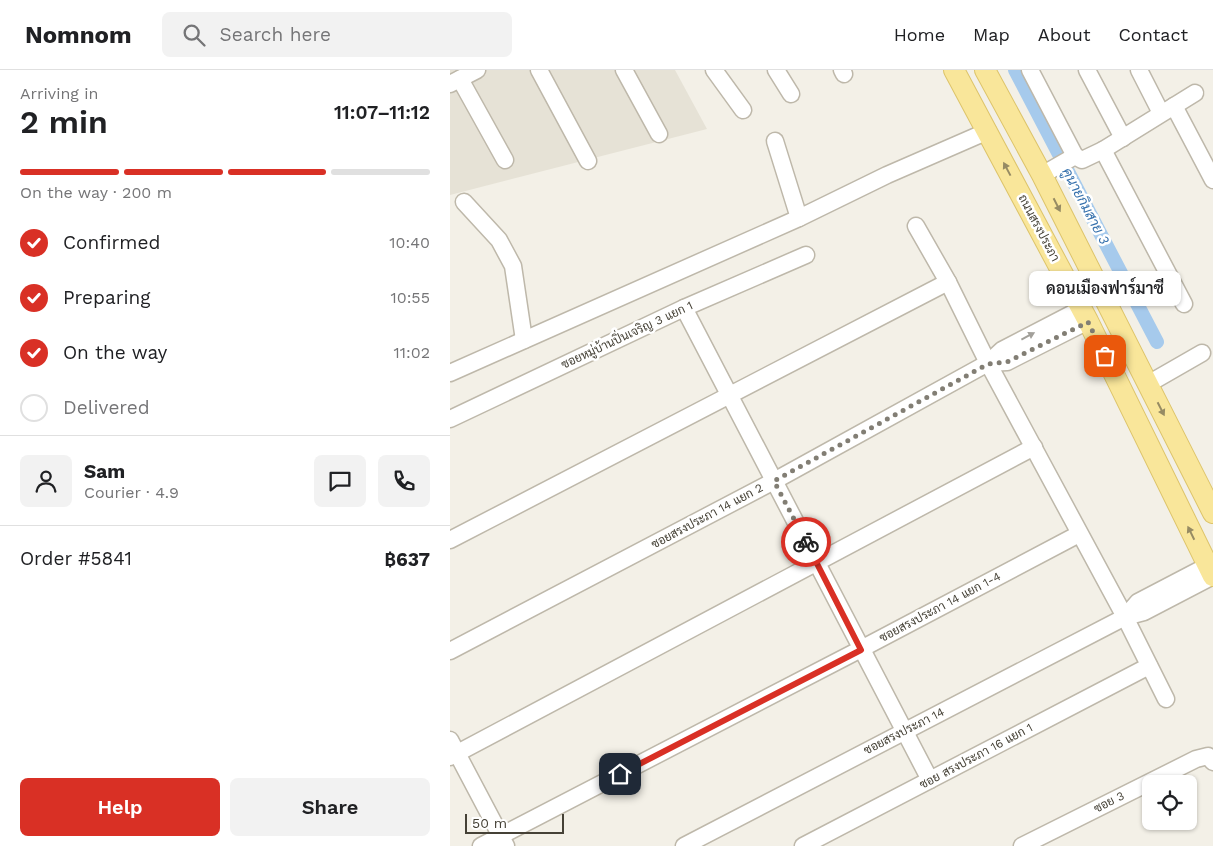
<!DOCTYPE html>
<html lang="en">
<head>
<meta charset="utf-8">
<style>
	:root { --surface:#fff; --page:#f2f2f2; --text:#202124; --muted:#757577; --line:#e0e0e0; --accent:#d93025 }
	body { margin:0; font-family:"Work Sans",Sarabun,sans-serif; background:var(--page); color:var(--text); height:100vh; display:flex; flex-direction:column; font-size:19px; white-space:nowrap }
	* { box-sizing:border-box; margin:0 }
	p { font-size:16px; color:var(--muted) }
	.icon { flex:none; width:28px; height:28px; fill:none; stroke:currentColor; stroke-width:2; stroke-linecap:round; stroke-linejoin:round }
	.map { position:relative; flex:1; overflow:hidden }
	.details { display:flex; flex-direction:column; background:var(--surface); width:450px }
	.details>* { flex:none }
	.buttons { position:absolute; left:692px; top:705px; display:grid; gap:10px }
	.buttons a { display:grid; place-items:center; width:55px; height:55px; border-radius:8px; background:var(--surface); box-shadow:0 1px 4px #0004; font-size:25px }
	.scale { position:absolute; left:15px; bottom:12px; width:99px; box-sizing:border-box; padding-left:5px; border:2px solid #454136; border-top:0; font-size:14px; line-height:18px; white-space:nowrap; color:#454136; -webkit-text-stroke:4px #fff; paint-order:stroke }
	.pin { position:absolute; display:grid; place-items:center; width:42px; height:42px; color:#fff; margin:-21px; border-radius:10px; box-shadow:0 2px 8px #0006 }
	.courier { position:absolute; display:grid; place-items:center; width:50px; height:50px; margin:-25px; border:4px solid #d93025; border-radius:50%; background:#fff; color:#222; box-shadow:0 1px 6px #0007 }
	.bubble { position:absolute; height:35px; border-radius:8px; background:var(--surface); box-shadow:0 1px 4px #0004; font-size:16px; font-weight:600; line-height:35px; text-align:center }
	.overview em { font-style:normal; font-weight:600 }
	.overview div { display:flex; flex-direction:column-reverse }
	.overview { display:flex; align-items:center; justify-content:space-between; height:85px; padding:0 20px }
	h1 { font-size:32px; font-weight:600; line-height:38px }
	.bar { display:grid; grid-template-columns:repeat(4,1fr); gap:8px 5px; align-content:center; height:60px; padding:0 20px }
	.bar i { height:6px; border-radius:4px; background:var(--line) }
	.bar .active { background:var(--accent) }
	.bar p { grid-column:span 4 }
	.line { display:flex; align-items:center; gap:12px; padding:0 20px; border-top:1px solid var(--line) }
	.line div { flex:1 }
	.round { display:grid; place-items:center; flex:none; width:52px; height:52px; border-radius:8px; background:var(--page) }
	ol { padding:0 20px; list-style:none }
	li { display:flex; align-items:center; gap:15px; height:55px }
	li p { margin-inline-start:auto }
	li .icon { padding:5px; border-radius:50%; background:var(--accent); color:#fff; stroke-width:4 }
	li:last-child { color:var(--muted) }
	li i { width:28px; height:28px; border:2px solid var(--line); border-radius:50% }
	.cta { display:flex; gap:10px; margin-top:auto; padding:10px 20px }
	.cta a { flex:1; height:58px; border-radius:8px; background:var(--accent); color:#fff; font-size:20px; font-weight:600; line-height:58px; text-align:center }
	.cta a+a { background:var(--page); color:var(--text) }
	header { display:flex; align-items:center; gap:30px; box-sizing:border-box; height:70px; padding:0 25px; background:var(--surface); border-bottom:1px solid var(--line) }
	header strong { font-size:24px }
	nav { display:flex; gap:28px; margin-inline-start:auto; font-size:18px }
	.search { width:350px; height:45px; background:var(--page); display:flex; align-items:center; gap:12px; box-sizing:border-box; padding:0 18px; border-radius:8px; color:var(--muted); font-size:19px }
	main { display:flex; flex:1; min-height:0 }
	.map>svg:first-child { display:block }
</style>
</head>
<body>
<header>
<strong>Nomnom</strong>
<div class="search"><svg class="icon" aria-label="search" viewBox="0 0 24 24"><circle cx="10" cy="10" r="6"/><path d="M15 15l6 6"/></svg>Search here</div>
<nav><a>Home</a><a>Map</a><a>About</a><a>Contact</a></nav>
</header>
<main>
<section class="details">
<div class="overview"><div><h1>2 min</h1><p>Arriving in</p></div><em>11:07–11:12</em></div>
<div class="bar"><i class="active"></i><i class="active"></i><i class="active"></i><i></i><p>On the way · 200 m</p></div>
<ol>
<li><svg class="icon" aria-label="check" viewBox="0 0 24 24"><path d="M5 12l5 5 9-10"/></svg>Confirmed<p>10:40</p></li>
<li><svg class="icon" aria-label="check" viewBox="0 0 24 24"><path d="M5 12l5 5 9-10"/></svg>Preparing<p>10:55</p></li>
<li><svg class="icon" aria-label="check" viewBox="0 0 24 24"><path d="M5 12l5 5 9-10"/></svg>On the way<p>11:02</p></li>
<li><i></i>Delivered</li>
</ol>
<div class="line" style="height:90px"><a class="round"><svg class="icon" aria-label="person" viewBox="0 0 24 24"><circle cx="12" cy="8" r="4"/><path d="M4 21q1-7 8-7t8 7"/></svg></a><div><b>Sam</b><p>Courier · 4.9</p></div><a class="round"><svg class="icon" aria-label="chat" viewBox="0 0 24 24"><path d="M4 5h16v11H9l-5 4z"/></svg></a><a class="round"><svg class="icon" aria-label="phone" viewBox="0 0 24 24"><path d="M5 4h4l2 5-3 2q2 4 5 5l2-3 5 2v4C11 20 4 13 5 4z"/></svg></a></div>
<div class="line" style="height:65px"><div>Order #5841</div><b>฿637</b></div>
<div class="cta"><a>Help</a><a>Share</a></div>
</section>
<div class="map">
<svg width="763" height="776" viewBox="0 0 763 776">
	<rect width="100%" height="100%" fill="#f3f0e7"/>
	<polygon fill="#e6e2d6" points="0,0 225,0 257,59 0,125"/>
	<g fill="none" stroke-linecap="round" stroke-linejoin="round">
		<polyline stroke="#a6caec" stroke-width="14" points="565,0 707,272"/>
		<defs>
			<g id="minor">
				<polyline points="89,0 138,91"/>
				<polyline points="174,0 209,64"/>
				<polyline points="264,0 293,40"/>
				<polyline points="326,0 341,24"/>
				<polyline points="392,0 394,4"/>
				<polyline points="580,0 625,86"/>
				<polyline points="637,0 673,68"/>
				<polyline points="689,0 711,43"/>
				<polyline points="10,9 55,90"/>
				<polyline points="0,14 27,0"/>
				<polyline points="724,36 763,110"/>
				<polyline points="325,71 349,148"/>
				<polyline points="653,80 734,234"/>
				<polyline points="592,105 625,86 632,90 653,80 745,23"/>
				<polyline points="14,132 49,170 63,196 74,270"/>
				<polyline points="466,156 498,212 538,293 675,547 716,629"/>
				<polyline points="234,238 480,710"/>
				<polyline points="538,293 557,292 638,251"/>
				<polyline points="0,303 349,148 437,105 538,61"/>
				<polyline points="698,314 752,283"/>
				<polyline points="0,349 234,238 356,185"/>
				<polyline points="0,470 498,212"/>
				<polyline points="675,547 688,532 757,496"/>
				<polyline points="0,581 324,411 538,293 552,280 631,239"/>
				<polyline points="0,670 56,776"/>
				<polyline points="0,687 584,377"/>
				<polyline points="31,776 411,579 629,464"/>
				<polyline points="234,776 675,547 694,542 763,506"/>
				<polyline points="353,776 699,596"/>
				<polyline points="572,776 746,689 758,686 763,692"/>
			</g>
			<g id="major">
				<polyline points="504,0 638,251 763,506"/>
				<polyline points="535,0 592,105 763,443"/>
			</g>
		</defs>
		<use href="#minor" stroke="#beb8aa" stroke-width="19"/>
		<use href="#major" stroke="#ddc46a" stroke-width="22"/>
		<use href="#minor" stroke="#fff" stroke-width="16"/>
		<use href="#major" stroke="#f9e69a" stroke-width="20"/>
	</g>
	<defs><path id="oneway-solid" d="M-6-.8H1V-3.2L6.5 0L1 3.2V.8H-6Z" transform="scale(1.25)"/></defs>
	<g fill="#968b63">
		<use href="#oneway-solid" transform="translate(557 99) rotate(-118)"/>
		<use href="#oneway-solid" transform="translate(607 135) rotate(63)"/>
		<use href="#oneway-solid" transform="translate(711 339) rotate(63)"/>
		<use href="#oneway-solid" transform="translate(741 463) rotate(-116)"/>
	</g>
	<use fill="#a2a09a" href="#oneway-solid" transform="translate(578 266) rotate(-28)"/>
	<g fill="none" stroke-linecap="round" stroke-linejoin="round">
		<polyline stroke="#827e74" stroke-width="5" stroke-dasharray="0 9" points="356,472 324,411 538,294 557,292 638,252 655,286"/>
		<polyline stroke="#d93025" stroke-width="6" points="170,704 411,580 356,472"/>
	</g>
	<g text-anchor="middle" stroke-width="5" stroke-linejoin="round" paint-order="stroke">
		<g font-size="12" fill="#454136" stroke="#fff">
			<text transform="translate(589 158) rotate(62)" y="4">ถนนสรงประภา</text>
			<text transform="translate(177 265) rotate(-25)" y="4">ซอยหมู่บ้านปิ่นเจริญ 3 แยก 1</text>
			<text transform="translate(257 446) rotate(-28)" y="4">ซอยสรงประภา 14 แยก 2</text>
			<text transform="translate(490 537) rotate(-28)" y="4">ซอยสรงประภา 14 แยก 1-4</text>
			<text transform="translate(454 661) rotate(-27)" y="4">ซอยสรงประภา 14</text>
			<text transform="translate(526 686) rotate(-28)" y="4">ซอย สรงประภา 16 แยก 1</text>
			<text transform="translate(659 732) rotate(-27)" y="4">ซอย 3</text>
		</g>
		<g font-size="14" font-style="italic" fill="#3570ac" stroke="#fff">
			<text transform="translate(636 136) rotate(62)" y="5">คูนายกิมสาย 3</text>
		</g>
	</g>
</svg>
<div class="buttons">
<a><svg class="icon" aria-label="locate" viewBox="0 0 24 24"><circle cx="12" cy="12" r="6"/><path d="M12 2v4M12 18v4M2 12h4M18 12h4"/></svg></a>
</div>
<div class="scale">50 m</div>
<div class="pin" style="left:655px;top:286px;background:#ea580c"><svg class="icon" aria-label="bag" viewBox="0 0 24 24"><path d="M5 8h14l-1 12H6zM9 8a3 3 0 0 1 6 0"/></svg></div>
<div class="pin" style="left:170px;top:704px;background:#1f2937"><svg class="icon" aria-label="home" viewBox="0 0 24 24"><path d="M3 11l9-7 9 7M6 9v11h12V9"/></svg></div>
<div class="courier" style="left:356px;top:472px"><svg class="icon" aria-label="bike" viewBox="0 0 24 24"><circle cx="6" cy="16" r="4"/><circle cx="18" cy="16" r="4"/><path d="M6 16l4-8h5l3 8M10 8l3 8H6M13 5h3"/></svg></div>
<div class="bubble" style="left:579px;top:201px;width:152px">ดอนเมืองฟาร์มาซี</div>
</div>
</main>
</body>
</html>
